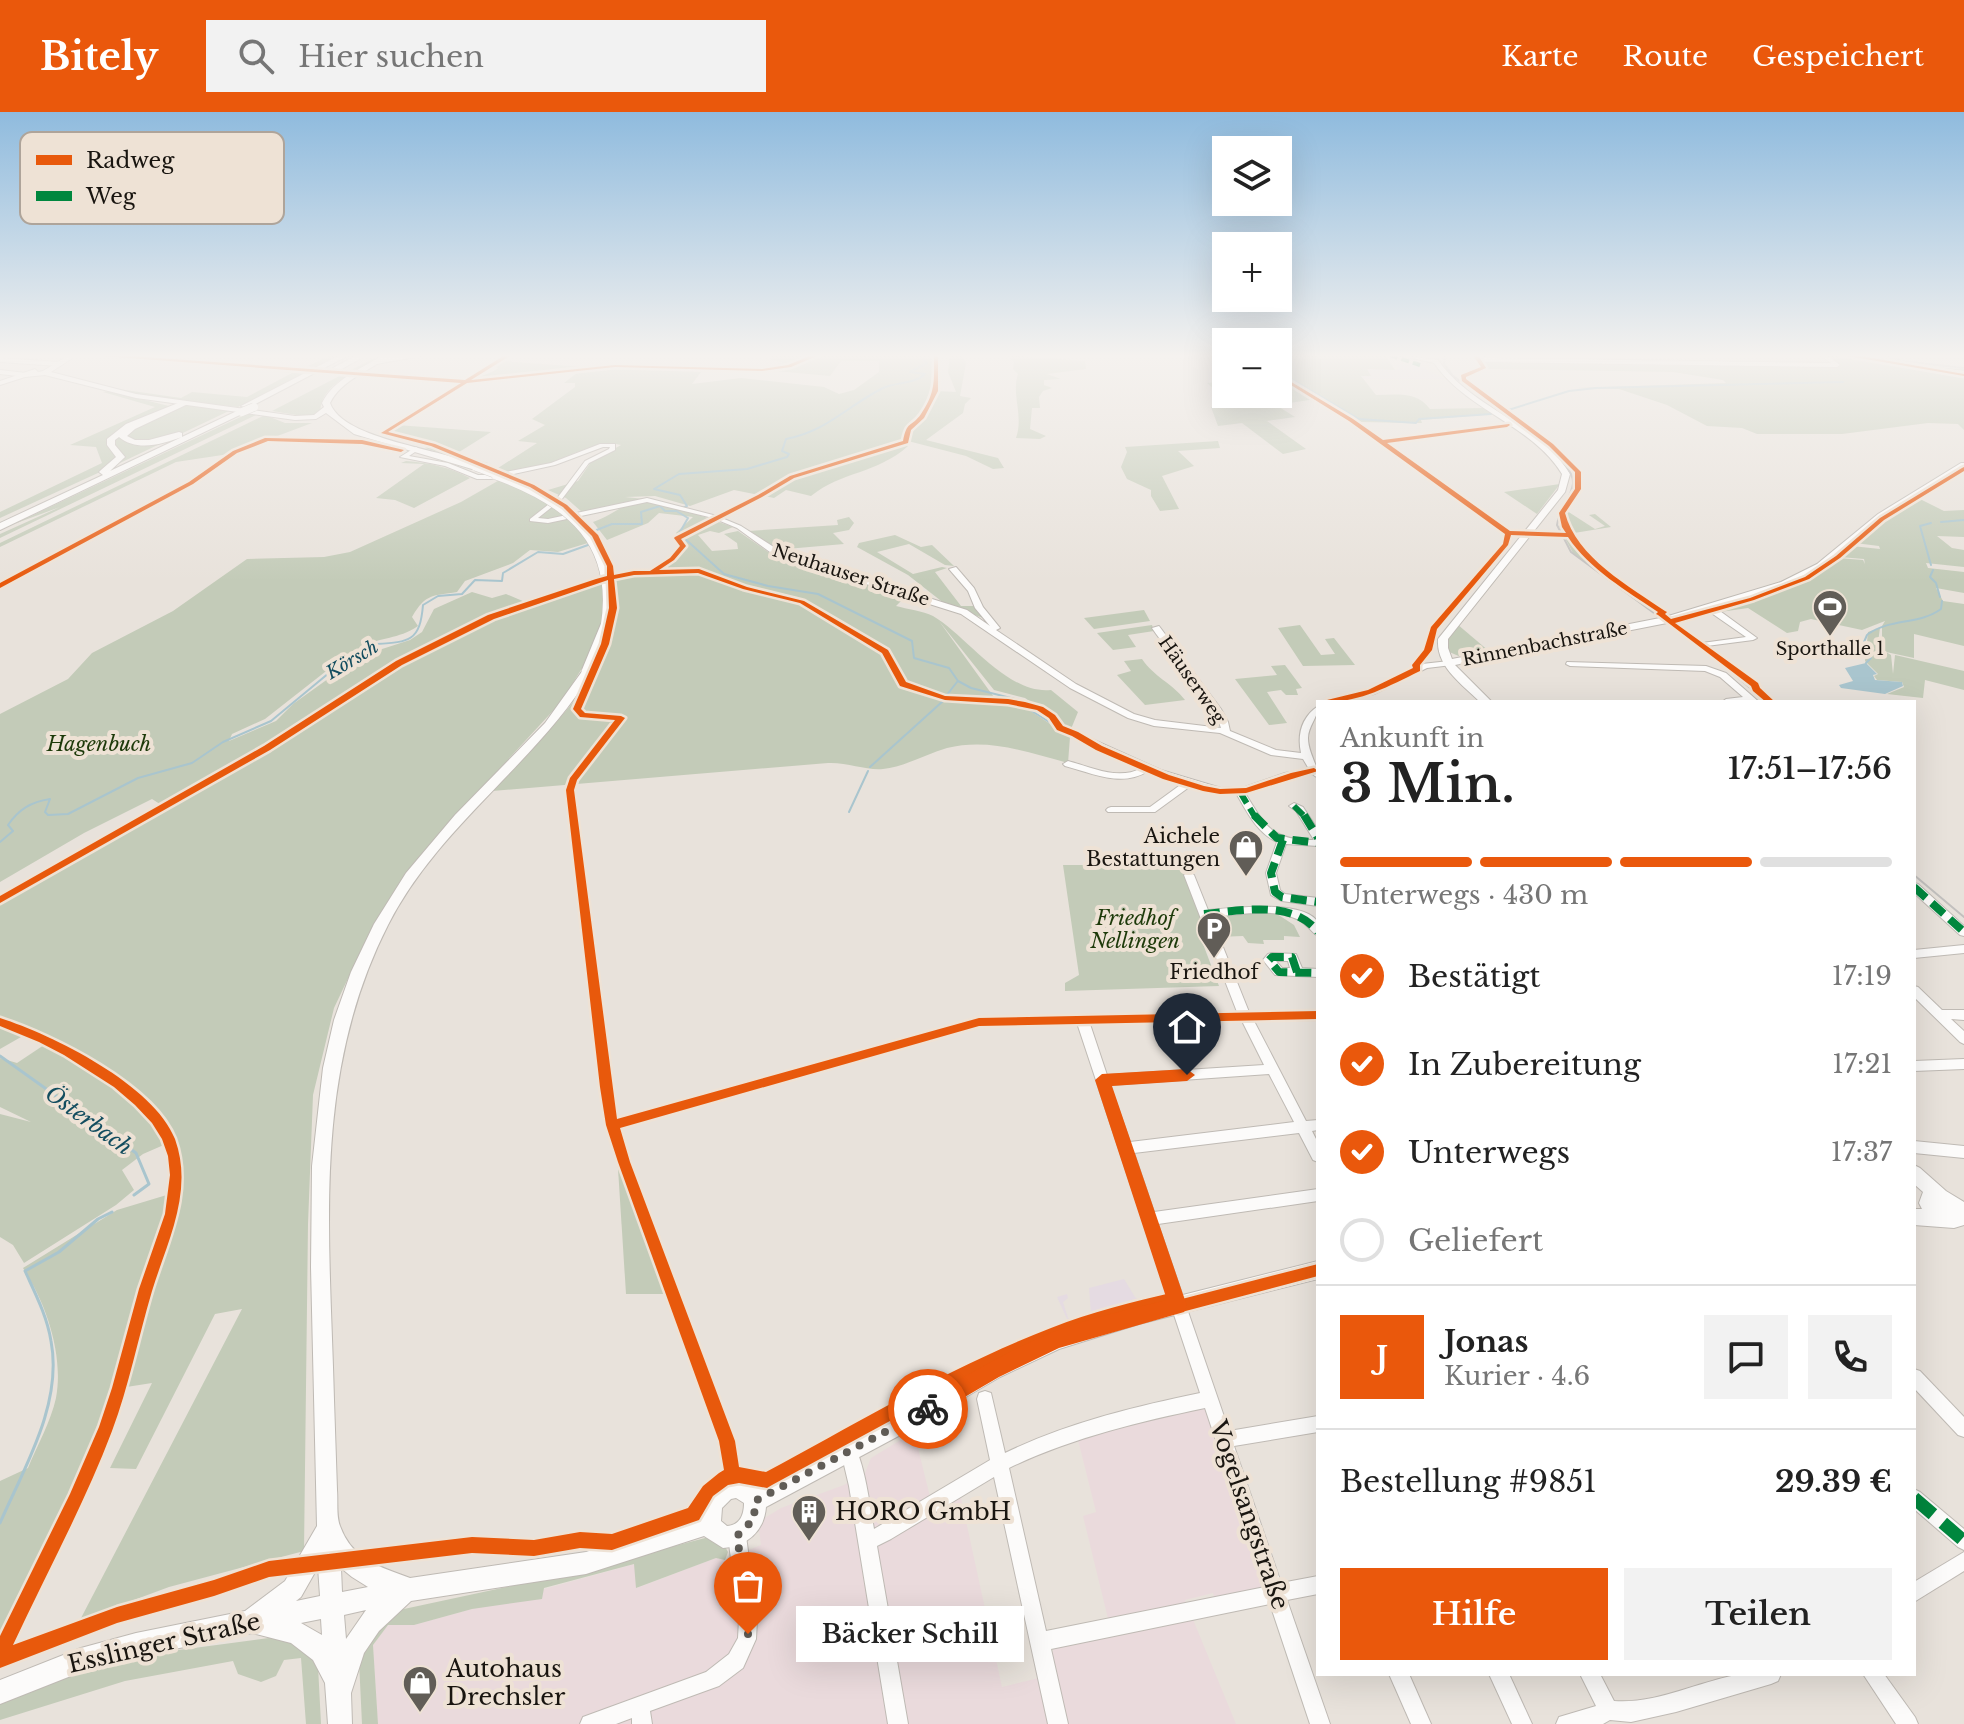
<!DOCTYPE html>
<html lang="de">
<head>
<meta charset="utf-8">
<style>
	:root { --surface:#fff; --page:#f2f2f2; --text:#222; --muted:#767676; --line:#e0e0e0; --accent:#ea580c }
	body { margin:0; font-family:"Libre Baskerville",serif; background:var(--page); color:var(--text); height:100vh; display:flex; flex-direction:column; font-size:30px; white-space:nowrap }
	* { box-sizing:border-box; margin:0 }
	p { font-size:26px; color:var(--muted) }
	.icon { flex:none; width:44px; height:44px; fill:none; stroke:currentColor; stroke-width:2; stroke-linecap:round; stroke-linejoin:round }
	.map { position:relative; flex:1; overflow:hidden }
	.panel { position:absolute; left:1316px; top:588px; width:600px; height:976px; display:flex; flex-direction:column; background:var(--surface); border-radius:0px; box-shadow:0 8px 32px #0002 }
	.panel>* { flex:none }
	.fabs { position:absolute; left:1212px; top:24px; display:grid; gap:16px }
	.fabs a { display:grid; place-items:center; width:80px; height:80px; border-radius:0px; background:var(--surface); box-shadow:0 8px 32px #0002; font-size:40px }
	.pin { position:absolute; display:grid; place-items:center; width:68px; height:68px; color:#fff; margin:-82px -34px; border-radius:50% 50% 50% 0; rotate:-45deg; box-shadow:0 0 8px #0007 }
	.pin .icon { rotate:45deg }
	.courier { position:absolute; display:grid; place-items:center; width:80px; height:80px; margin:-40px; border:6px solid #ea580c; border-radius:50%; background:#fff; color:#222; box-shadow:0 2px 10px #0007 }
	.bubble { position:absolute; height:56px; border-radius:0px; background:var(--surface); box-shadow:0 8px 32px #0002; font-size:26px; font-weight:600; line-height:56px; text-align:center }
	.headline em { font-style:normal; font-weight:600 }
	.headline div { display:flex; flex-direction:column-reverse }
	.headline { display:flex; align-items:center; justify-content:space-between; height:136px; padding:0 24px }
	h1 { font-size:52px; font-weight:600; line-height:60px }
	.bar { display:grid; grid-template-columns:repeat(4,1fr); gap:12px 8px; align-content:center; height:96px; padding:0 24px }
	.bar i { height:10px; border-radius:6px; background:var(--line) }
	.bar .selected { background:var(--accent) }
	.bar p { grid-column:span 4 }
	.line { display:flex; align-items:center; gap:20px; padding:0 24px; border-top:2px solid var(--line) }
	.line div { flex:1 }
	.round { display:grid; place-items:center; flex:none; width:84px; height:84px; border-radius:0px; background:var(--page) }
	ol { padding:0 24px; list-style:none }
	li { display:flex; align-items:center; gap:24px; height:88px }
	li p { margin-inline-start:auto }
	li .icon { padding:8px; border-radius:50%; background:var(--accent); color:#fff; stroke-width:4 }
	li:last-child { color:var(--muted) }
	li i { width:44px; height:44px; border:4px solid var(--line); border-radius:50% }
	.primary-button { display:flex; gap:16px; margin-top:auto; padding:16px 24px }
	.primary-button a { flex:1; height:92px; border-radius:0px; background:var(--accent); color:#fff; font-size:32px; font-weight:600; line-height:92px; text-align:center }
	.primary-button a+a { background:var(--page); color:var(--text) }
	header { display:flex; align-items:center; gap:48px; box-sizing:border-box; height:112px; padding:0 40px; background:var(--accent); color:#fff }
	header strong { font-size:38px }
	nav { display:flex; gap:44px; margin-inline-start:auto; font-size:28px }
	.search { width:560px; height:72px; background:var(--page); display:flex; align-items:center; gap:20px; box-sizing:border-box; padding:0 28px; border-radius:0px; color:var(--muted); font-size:30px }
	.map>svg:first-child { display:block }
</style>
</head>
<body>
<header>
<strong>Bitely</strong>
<div class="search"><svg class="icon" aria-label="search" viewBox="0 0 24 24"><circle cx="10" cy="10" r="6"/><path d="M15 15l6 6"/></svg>Hier suchen</div>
<nav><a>Karte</a><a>Route</a><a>Gespeichert</a></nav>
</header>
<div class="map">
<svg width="1964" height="1612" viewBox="0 0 1964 1612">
	<rect width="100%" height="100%" fill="#e8e2db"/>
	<g fill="#e5dbe2">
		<polygon points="1395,252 1418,252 1444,267 1364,267 1360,264 1370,263 1366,257 1399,257"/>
		<polygon points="1124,1167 1135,1185 1143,1191 1073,1213 1068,1209 1057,1185 1067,1182 1068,1186 1063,1190 1068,1206 1072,1207 1091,1202 1089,1176"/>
	</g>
	<polygon fill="#eadadc" points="1202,1295 1206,1298 1266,1476 1215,1487 1213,1481 1185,1488 1236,1612 378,1612 373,1533 388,1512 414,1513 635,1452 637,1476 716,1446 725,1448 732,1461 750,1453 749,1438 761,1433 759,1417 763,1407 781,1396 844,1373 865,1361 871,1346 914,1320 934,1401 961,1386 1002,1575 1039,1566 1055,1535 1112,1523 1083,1404 1096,1400 1078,1328 1103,1318"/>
	<g fill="#c3cbb8" fill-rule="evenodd">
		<polygon points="331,243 341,243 238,295 139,284 111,276 181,286 192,280 247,285 292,261 200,251 306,255"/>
		<path d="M380,243H385C365,255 317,272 321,301L309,305L272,299Z"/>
		<path d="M772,243H935C937,265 935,287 920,306C913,314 908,317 903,326L908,334C877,362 842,359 811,384L786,378L774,386L734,378L690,394L655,384L625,385L645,387L582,400L566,386L548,378L578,369L591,350L621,333C585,324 535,372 495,358L537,331L518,329L545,313L532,307L575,275V271H564L582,257L470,269C477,265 495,260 498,256L493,254L501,249L584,255L583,258L641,252L767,257L783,250L771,248ZM841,249H879V260L854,278L839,282L824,275L741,266L692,272L701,260L775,259L830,264Z"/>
		<polygon points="950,243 961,243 966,251 960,284 971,286 965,292 963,301 926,328 998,346 1004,356 993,357 966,344 908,329 909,317 922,306 937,279 956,280 948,260"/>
		<path d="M1007,243L1085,249L1086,257L1047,262L1061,267L1044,268V273L1052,276L1043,279L1039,285L1040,296H1032L1030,317L1046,324L1040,327L1016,326C1024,304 1011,282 1018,262L1013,257L1014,250Z"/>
		<path d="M1278,243H1385L1395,258L1367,257L1371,264H1361L1376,283C1398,283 1416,279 1430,297L1484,296L1465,284H1469L1508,311L1494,302L1421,308L1422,311H1417L1360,310L1384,329L1316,287L1276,293L1295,305L1267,309L1306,337L1283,342L1242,311L1218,314L1211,295L1232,293L1207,271L1226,269V282H1278Z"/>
		<path d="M1824,243C1865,243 1906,257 1948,263L1876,249L1908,255L1964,257V318L1958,312L1928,311L1842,322H1757L1742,316L1707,314L1667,293L1619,277L1576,276L1726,271L1723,268L1673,260L1487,257L1480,248L1607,247L1838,254Z"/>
		<polygon points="108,279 169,294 111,325 118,342 111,355 0,406 0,400 102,351 96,335 70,333 155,295 103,280"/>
		<polygon points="187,293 233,297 120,351 123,343 114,334 115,324 133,329 124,325 128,319"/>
		<polygon points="251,300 260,301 0,426 0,422 60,395 14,412"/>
		<polygon points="265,303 285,311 312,311 229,342 176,350 0,435 0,431"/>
		<polygon points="397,313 491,320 456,342 459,346 461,343 488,351 484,355 425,336 429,334 441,338 433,332 388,322"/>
		<polygon points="1218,329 1220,336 1178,339 1194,354 1162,364 1179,397 1160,399 1151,384 1151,378 1127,367 1121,355 1127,340 1125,335"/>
		<path d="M406,349C430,351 449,355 470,366L414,396L395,388L376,386L424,352L401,351Z"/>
		<path d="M503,366L577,408L588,431L558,440L530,438L513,451L465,469L457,480C433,484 426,481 412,505L418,514C397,528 382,524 363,535L365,540L339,549L265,607L232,622L229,629L276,609L293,592L346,554L365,549L379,538L410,528L422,520L434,497L472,480L492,486L506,482L525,490L483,507L383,558L280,625L163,694L152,687L84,721L0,770V602L68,567L92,541L173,499L247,447L324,445L350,440L461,390Z"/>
		<polygon points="1560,372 1537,402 1504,380"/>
		<polygon points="1918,386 1944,399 1964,398 1964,425 1937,424 1952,436 1964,438 1964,455 1926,451 1928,456 1964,460 1964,481 1936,476 1943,489 1964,492 1964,534 1914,522 1914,546 1886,540 1891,543 1893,562 1895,543 1964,559 1964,578 1925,568 1923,586 1887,582 1904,575 1902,570 1877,568 1874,564 1878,562 1865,549 1868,520 1880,516 1877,537 1882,539 1882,514 1885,509 1862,518 1811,507 1800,510 1798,519 1787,521 1748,496 1720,500 1807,466 1838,446 1863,448 1865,452 1864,447 1840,445 1852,434 1880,437 1879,434 1855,431 1885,407"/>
		<path d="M641,389L668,392L733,415L719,421L710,419L698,423L712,439L738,437L737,431L724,422L738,419L771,442L827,461L825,464H834L906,484L896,494C907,497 923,499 933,504C966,523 1007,583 1051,578L1078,600L1071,617L1025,586L994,578L939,509L996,588L1029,598L1070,625L1068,651C1027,640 989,626 947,636C926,642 904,655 883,657C868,659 847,650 828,651L492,679C527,641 590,582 607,534L590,543L562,589L433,729L407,762L370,820L334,896L313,983L308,1112L304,1439L169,1475L80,1508L242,1197L215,1202L136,1357L110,1356L152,1271L120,1276L179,1102L181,1071L171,1019L153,992L166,1032L143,1042L122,1058L134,1078L116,1093L24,1151L13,1133L0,1125V1002L31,1010L0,995V946L17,951L53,927L35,917L0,937V789L147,706L151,707L163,697C207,672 252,647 295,620C329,598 362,573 397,553C476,508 569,467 660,460L656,459L680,442L684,433L676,421L693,405L659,401L648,411L607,428L593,410C614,403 617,394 641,389Z"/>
		<polygon points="1564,397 1595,417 1605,414 1589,403 1595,402 1611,415 1574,421 1598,450 1671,503 1661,506 1573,441 1559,415"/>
		<polygon points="849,405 854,411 849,418 833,421 844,432 775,438 748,419 838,413 837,408"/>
		<polygon points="895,423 921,435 932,433 954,454 945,453 909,432 877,440 913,462 942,455 947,456 935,460 961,494 975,494 983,506 945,492 908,463 857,435 859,431"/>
		<polygon points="1144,498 1150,509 1094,517 1084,506"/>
		<polygon points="1457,512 1490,540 1461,545 1447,539 1445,533"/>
		<polygon points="1152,513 1154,519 1128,523 1136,535 1113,538 1097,521"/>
		<polygon points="1300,513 1321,543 1335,542 1325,527 1334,526 1355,553 1303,554 1278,516"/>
		<path d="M1142,547C1154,565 1172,571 1185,588L1145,593L1117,563L1131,559L1124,549Z"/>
		<polygon points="1285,553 1302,576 1296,577 1298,583 1286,583 1281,578 1267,580 1287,611 1269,613 1235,567 1277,563 1271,554"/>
		<polygon points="1063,753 1186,753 1208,823 1200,824 1219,874 1065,879 1065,871 1079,863"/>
		<polygon points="1274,800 1294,813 1300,825 1284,824 1284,828 1263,828 1264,832 1248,831 1243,824 1218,825 1210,806 1212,803"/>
		<polygon points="617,1041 665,1182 626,1182"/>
		<path d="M170,1082L137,1183L111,1280L82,1358L0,1529V1369L28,1356C37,1334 51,1309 56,1286C64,1243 46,1191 23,1156L117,1098Z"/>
		<path d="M705,1426C715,1426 724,1431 728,1440L725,1448L716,1446L636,1476L634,1452L544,1476L542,1487L472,1497L414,1513H388L373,1533L378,1612H362L359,1549L362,1534L390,1500L572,1461Z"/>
		<polygon points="276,1525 299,1529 318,1554 321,1612 306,1612 301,1546 284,1548 276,1564 261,1570 238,1562 233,1549 125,1569 0,1608 0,1587 119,1546"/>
	</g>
	<polygon fill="#a9c5ce" points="1866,551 1877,562 1873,563 1875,568 1902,570 1903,574 1885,582 1841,576 1839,573 1853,569 1845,556"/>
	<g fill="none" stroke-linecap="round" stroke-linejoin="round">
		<g stroke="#a9c5ce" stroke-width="2">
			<polyline points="1278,259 1359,307 1416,311 1419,307 1491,302"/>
			<polyline points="1505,299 1569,279 1596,276 1843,270"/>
			<polyline points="678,400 688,406 680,420 683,425 724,462 768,474 818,482 912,529 914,546 949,556 958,569 971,576 1023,589"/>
			<polyline points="1941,410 1964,408"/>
			<polyline points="1931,411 1920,414 1931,453"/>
			<path d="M589,421L612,412H642L641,400L660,394L665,399H676L687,394L680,383L654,377L679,362L747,357L787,345L789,342L782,339L786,327C829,318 847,294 883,276C896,270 915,272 925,262L910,260L927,251L923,247L929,243"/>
			<polyline points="1933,458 1930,465 1936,471 1940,485"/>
			<path d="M1868,522C1891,506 1919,513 1941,497L1942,489"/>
			<polyline points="1867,523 1864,530 1867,537"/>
			<polyline points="1866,551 1871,546 1870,540"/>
			<polyline points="946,584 957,570"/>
			<polyline points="1027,596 1059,616"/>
			<polyline points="1064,620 1073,626"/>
			<polyline points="870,655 943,589"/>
			<polyline points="849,700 868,659"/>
			<path d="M0,730L13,719L8,713C19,697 31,690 50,687L45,700L48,703L68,702L138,666L192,651L223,630L271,609L341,551L370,542L376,532C410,530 420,529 423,493L438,484L462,482L475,468L502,469L503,461L538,440L563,442L588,433"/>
		</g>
		<g stroke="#a9c5ce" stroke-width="3">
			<polyline points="0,944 136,1041 149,1072 134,1083"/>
			<path d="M0,1411C24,1356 63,1292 51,1229C47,1204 35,1181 25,1159L59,1140L98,1107L112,1100"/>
		</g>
		<defs>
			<g id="minor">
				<polygon points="1473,243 1480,243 1486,246 1831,251 1820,243 1826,243 1840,253 1837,255 1485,250"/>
				<polygon points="0,246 59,250 62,252 59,254 0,250"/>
				<polygon points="0,258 26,261 29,263 26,265 0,262"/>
				<path d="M600,332H615V338L589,351L562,387L538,406L548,407L647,386L717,404L741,414L780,439L967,498L990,514L975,496L968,479L949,457L956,455L974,476L983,495L1000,516L996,518L1076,572L1134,602L1155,608L1221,616C1213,584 1171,545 1152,516L1159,514L1221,597L1228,610L1230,619L1276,638L1301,641C1297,622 1302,605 1318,594C1318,606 1308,614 1308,626C1308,641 1318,652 1318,666L1312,662L1290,666L1245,681C1266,715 1271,728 1314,728L1296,699L1289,694L1294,691L1303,695L1318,718V734L1286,732L1276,761L1280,778L1285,782L1318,786V794L1282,789L1271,783L1266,761L1277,730C1257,721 1247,700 1236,681L1221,682L1192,673L1155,700H1108L1106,698L1108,696L1111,695H1150L1183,671L1148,659C1122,676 1092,661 1065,654L1063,652L1068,649C1091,655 1119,669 1141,656L1056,616L1060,613L1063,614L1161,658L1221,676L1245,675L1285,661L1309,657L1303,647L1271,643L1220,621L1154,614L1128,606L1070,576L961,502L774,443L737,416L713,406L647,390L548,411L530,409V407L558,385L585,349L609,337L610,335H603L555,353L491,367H477L445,354L400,345L416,335L419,337L418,338L409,344L448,351L478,363H491L551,351Z"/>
				<polygon points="1707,494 1713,494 1757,526 1753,528 1699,535 1698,533 1702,531 1746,525 1707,498"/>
				<polygon points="1449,549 1453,551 1452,553 1427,556 1374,582 1341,590 1326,590 1327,588 1368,578 1422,552"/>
				<polygon points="1567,550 1706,554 1726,561 1759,590 1722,590 1726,587 1743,585 1720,565 1705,559 1570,554 1566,552"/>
				<path d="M1189,759L1194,763L1208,798C1229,796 1307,787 1318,811C1318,813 1318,822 1318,824C1311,820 1307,812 1299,808C1274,795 1238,803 1211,805L1249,900L1318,898V908L1254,909L1306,1009L1318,1008V1018L1312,1019L1318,1031V1050L1313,1048L1299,1021L1134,1041L1154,1100L1318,1077V1089L1158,1112L1229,1319L1318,1304V1320L1234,1334L1281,1471L1318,1464V1482L1287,1488L1330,1612H1310L1270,1492L1051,1537L1068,1612H1048L994,1365L891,1427L877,1434L908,1612H888L849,1374L841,1340L843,1334L849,1332L855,1334C866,1360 869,1389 874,1417L990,1348L977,1287L979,1281L985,1279L991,1281L1005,1341C1067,1311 1133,1295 1200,1281L1076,908L1078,905L1082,903L1237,900L1184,763ZM1242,909L1264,953L1107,963L1090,912ZM1269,962L1294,1010L1130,1030L1110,973ZM1205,1296L1265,1475L1046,1519L1009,1356C1071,1326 1138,1310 1205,1296Z"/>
				<polygon points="1914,771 1918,772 1964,814 1964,824 1960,823 1914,781"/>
				<polygon points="1964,833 1964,841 1914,846 1914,838"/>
				<path d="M1272,841L1296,842L1302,856L1318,857V865L1275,863L1263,848L1268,842ZM1276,849H1288L1290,856H1282Z"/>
				<polygon points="1914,874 1918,875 1942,898 1964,898 1964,908 1951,907 1964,919 1964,932 1960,930 1914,885"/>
				<polygon points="1964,947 1964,957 1914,959 1914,949"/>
				<polygon points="1914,1029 1964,1034 1964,1046 1914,1041"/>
				<polygon points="1914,1257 1920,1259 1964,1305 1964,1325 1958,1323 1914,1276"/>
				<polygon points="1914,1377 1920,1380 1964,1417 1964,1438 1958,1435 1914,1397"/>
				<polygon points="737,1415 743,1418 746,1424 757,1508 756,1527 743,1556 719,1574 650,1599 652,1612 632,1612 632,1606 616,1612 580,1612 583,1605 706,1560 729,1542 738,1526 739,1508 728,1424 731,1418"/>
				<polygon points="1964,1440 1964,1459 1914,1490 1914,1470"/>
				<polygon points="1389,1562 1409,1562 1431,1612 1411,1612"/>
				<polygon points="1489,1562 1509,1562 1532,1612 1512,1612"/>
				<path d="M1580,1562H1600L1614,1589C1656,1592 1695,1571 1736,1563C1750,1560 1766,1562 1781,1562L1778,1569L1771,1572L1676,1600L1631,1610L1610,1608L1603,1612H1556L1559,1605L1596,1594Z"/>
				<polygon points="1863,1562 1884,1562 1915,1605 1918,1612 1896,1612"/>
			</g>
			<g id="major">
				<path d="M69,243H77L51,260L136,282L295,304L314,303L324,295L322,291C334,267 361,257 383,243H391C371,258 341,268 330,291C344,329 444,336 479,355L472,357L354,322L326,301L316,307L295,308L136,286L45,263L25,265L0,273V269L35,257L38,260L43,259Z"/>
				<path d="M1398,243L1438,248C1472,297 1538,310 1570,362L1565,380L1448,527V536L1452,547L1665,505L1781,470L1817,452L1878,402L1961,351H1964V356L1884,406L1823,456L1787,474L1667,511L1455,553L1492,590H1480C1462,572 1436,555 1438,527L1558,378L1562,362C1531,312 1467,299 1434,251Z"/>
				<polygon points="1868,243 1880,243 1920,254 1964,259 1964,263 1920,258"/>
				<path d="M587,557L592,560C535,653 438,714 388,813C311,964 330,1124 334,1288C335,1318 336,1348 337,1378C338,1389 336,1404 340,1414C352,1448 381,1455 410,1466L586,1440L699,1403C703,1381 715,1368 738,1364L759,1375L892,1306L986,1251L1056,1218L1139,1194L1318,1149V1167L1139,1212L1059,1237L1000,1265L906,1320L766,1395C764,1420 747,1434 723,1436L704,1424L586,1462L411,1489L379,1519L364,1541L351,1581L352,1612H328L325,1571L313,1548L291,1531L252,1521L136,1545L81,1560L0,1592V1568L81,1536L136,1521L245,1499L285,1469L317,1414L311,1155L312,1054L323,956L334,908L351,860L374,812L406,761L455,703L545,611L583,558ZM736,1386L744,1391C744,1403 740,1413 727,1414L721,1409L722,1396L731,1387ZM318,1455L320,1484L296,1489L301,1485ZM341,1456L352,1465L368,1475L342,1480ZM366,1498L346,1527L344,1503ZM321,1507L322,1523L301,1511Z"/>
				<polygon points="1914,1053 1920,1056 1946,1079 1964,1090 1964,1113 1954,1116 1914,1113 1914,1097 1922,1097 1919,1091 1923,1080 1914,1072"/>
			</g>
			<g id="highway">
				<polygon points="340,243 349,243 248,296 241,294"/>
				<polygon points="357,243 367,243 340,258 333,256"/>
				<polygon points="392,243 427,243 376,252 372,250"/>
				<path d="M183,289L190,291L135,317L127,324L135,328H149L179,320L182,321V325C162,332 137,340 119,325L115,328V333L125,345L110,359L239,298L246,300L0,418V411L103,363L99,360L101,358L116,345L107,333V327L126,312Z"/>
			</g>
		</defs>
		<use href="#minor" stroke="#bfbab4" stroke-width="2"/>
		<use href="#major" stroke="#bfbab4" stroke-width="2"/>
		<use href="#highway" stroke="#bfbab4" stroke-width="2"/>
		<use href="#minor" fill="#fcfbfa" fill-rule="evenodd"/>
		<use href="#major" fill="#fcfbfa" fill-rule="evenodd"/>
		<use href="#highway" fill="#fcfbfa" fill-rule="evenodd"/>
		<g stroke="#c2c0be" stroke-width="2">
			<path d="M1445,243L1444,252L1453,264C1477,282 1576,341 1573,372C1571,386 1559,398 1557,413L1571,440L1711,543L1767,590"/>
			<polyline points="1849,243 1964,256"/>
			<polyline points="1914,763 1964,805"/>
		</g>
		<defs>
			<polyline id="major-bridge-far2" points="475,355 502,365"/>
			<path id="major-bridge-far1" d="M496,363C571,390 619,431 605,516"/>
			<polyline id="major-bridge" points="587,560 606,514"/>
			<polyline id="highway-bridge" points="242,300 254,295"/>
		</defs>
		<use href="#major-bridge-far2" stroke="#bfbab4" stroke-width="8" stroke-linecap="butt"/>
		<use href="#major-bridge-far1" stroke="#bfbab4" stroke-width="10" stroke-linecap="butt"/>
		<use href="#major-bridge" stroke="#bfbab4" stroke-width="13" stroke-linecap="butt"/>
		<use href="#highway-bridge" stroke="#bfbab4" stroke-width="9" stroke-linecap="butt"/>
		<use href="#major-bridge-far2" stroke="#fcfbfa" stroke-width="7"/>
		<use href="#major-bridge-far1" stroke="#fcfbfa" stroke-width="9"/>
		<use href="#major-bridge" stroke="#fcfbfa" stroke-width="11"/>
		<use href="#highway-bridge" stroke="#fcfbfa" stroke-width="8"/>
		<polyline stroke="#00873e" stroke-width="4" stroke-dasharray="8 4" stroke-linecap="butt" points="1390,243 1420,253"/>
		<g stroke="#00873e" stroke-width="6" stroke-dasharray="13 6" stroke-linecap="butt">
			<polyline points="1240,680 1255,705"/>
			<polyline points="1294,694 1305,705"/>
		</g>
		<g stroke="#00873e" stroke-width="8" stroke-dasharray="16 8" stroke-linecap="butt">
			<polyline points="1254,703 1277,726 1318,731"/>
			<polyline points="1304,703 1318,726"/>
			<polyline points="1283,728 1271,761 1275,780 1282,785 1318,790"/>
			<polyline points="1914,775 1964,820"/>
			<path d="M1204,802C1240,799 1293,787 1318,820"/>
			<polyline points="1297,860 1292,845 1272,845 1269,848 1279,860 1318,861"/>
		</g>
		<polyline stroke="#00873e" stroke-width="13" stroke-dasharray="25 13" stroke-linecap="butt" points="1914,1386 1964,1429"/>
		<defs>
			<g id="cycleway">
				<path d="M89,243H116L465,268L505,243H511L471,268L615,253L762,257L788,253L812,243H819L791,255L762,259L615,255L467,271L388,320L435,332L534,373L567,393L598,423L613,454L614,463L634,459H650L670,446L680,434L674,426L675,425L758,383L790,364L903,329C907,308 911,316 921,302C936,280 934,268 934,243H938V279L924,306L911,318L908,331L794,366L762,385L681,427L686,434L674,448L659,458L699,457L747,475L804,489L888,538L906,570L945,584L1008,587L1025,590L1043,595L1055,603L1063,614L1078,620L1102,634L1169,663L1204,674L1220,677L1246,676L1291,661L1314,656L1318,659L1246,681L1220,682L1203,679L1163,667L1096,638L1072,624L1057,618L1049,606L1037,598L1008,592L945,588L900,574L882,541L800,491L743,477L698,461L634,463L614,467L617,496L609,532L581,597L585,601L621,604L625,606L577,668L574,678L617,1007L979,906L1318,899V907L979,914L620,1016L630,1050L735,1329L739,1355L766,1360C859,1310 952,1254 1051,1216C1091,1200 1133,1190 1175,1180L1180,1181L1182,1187L1318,1152V1164L1178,1201L1173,1199L1171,1193L1096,1214L1034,1237L971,1265L772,1373L767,1376L739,1371L728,1373L713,1384L699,1408L612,1438L580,1436L534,1444L472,1441L269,1465L214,1484L117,1511L0,1556V1524L70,1382L99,1315L112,1276L139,1177L165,1102L170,1063L168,1044L162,1027L152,1011L135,993L114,975L64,943L39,930L0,914V906C53,923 154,973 175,1027C194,1080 167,1130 152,1179C138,1226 129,1274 112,1319C84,1393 46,1462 13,1533L117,1495L214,1468L269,1449L472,1425L534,1428L580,1420L612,1422L688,1396L703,1374L719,1361L724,1358L719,1329L618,1050L606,1013L600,975L566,678L570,666L615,608L580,605L573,597L601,532L609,496L608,468L494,507L402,553L270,638L0,791V784L264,634L396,549L488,503L596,467L607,464V454L592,424L563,395L530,375L431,334L381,321L461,271Z"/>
				<path d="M1473,243H1478L1486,256L1466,265V267L1553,332L1581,360V377L1565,401C1576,445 1630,475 1665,499L1667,500L1665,502L1671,507L1750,486L1805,465L1836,444L1880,406L1962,356L1964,355V359L1884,408L1840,446L1809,467L1754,488L1675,511L1758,571L1760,576L1775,590H1766L1753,579L1751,574L1658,503L1656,502L1658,500C1627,479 1589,457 1568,425L1511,423L1508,433L1437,517L1432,538L1420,553V559C1389,574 1361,590 1326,590L1327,588L1368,578L1413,556L1412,553L1424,538L1431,515L1503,432L1505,422L1349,309L1278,265V262L1353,307L1383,328L1509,312L1510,313L1507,315L1387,331L1510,419L1566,421L1562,415L1559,401L1575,377V360L1549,334L1462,269L1461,263L1481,255Z"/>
				<polygon points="1842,243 1855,243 1964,262 1964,264"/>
				<polygon points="265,326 362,328 404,338 401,340 362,332 268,329 237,341 193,372 0,476 0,471 189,370 233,339"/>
			</g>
		</defs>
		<use href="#cycleway" stroke="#eee2d5" stroke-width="5"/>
		<use href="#cycleway" fill="#e8590c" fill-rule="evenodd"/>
	</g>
	<linearGradient id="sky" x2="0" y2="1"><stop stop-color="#8fbbde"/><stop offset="0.52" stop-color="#f5f2ef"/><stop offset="1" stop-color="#f5f2ef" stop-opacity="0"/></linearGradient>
	<rect width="1964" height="469" fill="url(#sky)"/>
	<path fill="#ea580c" d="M1187,957L1195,963L1187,969L1112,974L1187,1194L1184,1200L1059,1236L999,1265L934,1303L928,1306L921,1303L918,1297L921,1290C964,1265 1007,1239 1053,1220C1090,1206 1129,1197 1167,1188L1095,968L1102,962Z"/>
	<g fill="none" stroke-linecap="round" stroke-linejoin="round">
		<polyline stroke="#615d57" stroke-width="8" stroke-dasharray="0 14.4" points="748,1522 746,1484 737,1424 754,1407 755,1389 928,1297"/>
	</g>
	<defs>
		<symbol id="stadium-pin" viewBox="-11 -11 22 30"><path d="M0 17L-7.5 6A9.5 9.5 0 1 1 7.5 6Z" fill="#615d57" stroke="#eee2d5"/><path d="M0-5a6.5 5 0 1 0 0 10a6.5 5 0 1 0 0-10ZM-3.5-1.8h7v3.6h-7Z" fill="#fff"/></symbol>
		<symbol id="shop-pin" viewBox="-11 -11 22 30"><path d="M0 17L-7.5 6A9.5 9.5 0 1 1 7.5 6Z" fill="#615d57" stroke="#eee2d5"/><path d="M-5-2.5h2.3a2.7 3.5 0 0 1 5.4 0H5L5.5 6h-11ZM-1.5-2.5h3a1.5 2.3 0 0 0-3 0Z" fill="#fff"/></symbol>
		<symbol id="parking-pin" viewBox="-11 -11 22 30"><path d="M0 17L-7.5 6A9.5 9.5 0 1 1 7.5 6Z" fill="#615d57" stroke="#eee2d5"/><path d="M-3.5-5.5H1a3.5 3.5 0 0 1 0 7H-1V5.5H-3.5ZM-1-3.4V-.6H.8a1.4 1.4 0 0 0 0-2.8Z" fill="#fff"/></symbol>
		<symbol id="building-pin" viewBox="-11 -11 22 30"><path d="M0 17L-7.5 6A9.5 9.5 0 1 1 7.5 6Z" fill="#615d57" stroke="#eee2d5"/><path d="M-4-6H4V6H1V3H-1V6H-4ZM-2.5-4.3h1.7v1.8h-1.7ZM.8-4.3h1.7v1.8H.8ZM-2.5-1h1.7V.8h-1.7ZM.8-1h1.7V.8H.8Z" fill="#fff"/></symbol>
	</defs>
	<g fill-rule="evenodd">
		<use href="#stadium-pin" x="1810" y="475" width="40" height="54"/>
		<use href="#shop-pin" x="1226" y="715" width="40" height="54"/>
		<use href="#parking-pin" x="1194" y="797" width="40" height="54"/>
		<use href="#building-pin" x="789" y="1380" width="40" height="54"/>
		<use href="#shop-pin" x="400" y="1551" width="40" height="54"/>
	</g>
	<g text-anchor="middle" stroke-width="8" stroke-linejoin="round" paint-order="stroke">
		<g font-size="18" fill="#191510" stroke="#eee2d5">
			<text transform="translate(851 463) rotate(18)" y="6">Neuhauser Straße</text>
			<text transform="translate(1545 532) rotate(-11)" y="6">Rinnenbachstraße</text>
			<text transform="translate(1192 568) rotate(55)" y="6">Häuserweg</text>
		</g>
		<g font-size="18" fill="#191510" stroke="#eee2d5">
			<text x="1830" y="543">Sporthalle 1</text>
		</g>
		<g font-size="18" font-style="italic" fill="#134d5f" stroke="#eee2d5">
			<text transform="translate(352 548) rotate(-31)" y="6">Körsch</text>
		</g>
		<g font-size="20" font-style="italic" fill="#1d3a0a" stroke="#eee2d5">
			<text x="99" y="639">Hagenbuch</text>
			<text x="1135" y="813">Friedhof<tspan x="1135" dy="23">Nellingen</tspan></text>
		</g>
		<g font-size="20" fill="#191510" stroke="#eee2d5" text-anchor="end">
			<text x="1220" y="731">Aichele<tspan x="1220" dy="23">Bestattungen</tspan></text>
			<text x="1214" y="867" text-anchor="middle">Friedhof</text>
		</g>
		<g font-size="22" font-style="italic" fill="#134d5f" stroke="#eee2d5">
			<text transform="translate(89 1008) rotate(36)" y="8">Österbach</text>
		</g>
		<g font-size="24" fill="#191510" stroke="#eee2d5" text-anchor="start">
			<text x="835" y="1408">HORO GmbH</text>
			<text x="446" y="1565">Autohaus<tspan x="446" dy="28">Drechsler</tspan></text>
		</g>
		<g font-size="24" fill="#191510" stroke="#eee2d5">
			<text transform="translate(1249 1403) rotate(71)" y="8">Vogelsangstraße</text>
			<text transform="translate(164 1531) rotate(-13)" y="8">Esslinger Straße</text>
		</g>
	</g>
	<rect x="20" y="20" width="264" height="92" rx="12" fill="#eee2d5" stroke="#aea49a" stroke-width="2"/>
	<rect x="36" y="43" width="36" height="10" fill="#e8590c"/>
	<rect x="36" y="79" width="36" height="10" fill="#00873e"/>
	<g font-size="22" fill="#191510">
		<text x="86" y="56">Radweg</text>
		<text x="86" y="92">Weg</text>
	</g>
</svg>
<div class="fabs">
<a><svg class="icon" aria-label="layers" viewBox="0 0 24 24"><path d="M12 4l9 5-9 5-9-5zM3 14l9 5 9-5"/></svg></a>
<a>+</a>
<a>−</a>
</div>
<div class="pin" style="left:748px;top:1522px;background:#ea580c"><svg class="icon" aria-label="bag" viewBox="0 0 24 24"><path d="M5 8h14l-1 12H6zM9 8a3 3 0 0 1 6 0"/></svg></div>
<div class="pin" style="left:1187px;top:963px;background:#1f2937"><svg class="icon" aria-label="home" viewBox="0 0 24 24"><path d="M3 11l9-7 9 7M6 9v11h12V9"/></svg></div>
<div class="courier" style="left:928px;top:1297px"><svg class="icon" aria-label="bike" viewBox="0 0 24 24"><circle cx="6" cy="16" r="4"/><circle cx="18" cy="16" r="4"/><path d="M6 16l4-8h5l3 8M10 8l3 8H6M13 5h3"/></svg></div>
<div class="bubble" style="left:796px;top:1494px;width:228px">Bäcker Schill</div>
<section class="panel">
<div class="headline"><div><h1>3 Min.</h1><p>Ankunft in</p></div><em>17:51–17:56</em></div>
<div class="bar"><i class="selected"></i><i class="selected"></i><i class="selected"></i><i></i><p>Unterwegs · 430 m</p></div>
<ol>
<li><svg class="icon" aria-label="check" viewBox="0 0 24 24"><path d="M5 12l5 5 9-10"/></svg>Bestätigt<p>17:19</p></li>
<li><svg class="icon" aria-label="check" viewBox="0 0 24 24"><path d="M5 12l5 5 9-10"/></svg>In Zubereitung<p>17:21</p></li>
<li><svg class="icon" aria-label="check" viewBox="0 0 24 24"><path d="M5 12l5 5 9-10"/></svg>Unterwegs<p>17:37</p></li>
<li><i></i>Geliefert</li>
</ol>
<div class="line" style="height:144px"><b class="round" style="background:var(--accent);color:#fff">J</b><div><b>Jonas</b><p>Kurier · 4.6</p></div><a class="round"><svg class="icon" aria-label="chat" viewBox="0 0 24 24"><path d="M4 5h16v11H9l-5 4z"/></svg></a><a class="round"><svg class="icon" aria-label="phone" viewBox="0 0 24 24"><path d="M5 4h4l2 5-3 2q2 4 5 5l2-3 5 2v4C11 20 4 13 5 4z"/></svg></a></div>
<div class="line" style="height:104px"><div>Bestellung #9851</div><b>29.39 €</b></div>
<div class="primary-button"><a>Hilfe</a><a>Teilen</a></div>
</section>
</div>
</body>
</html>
